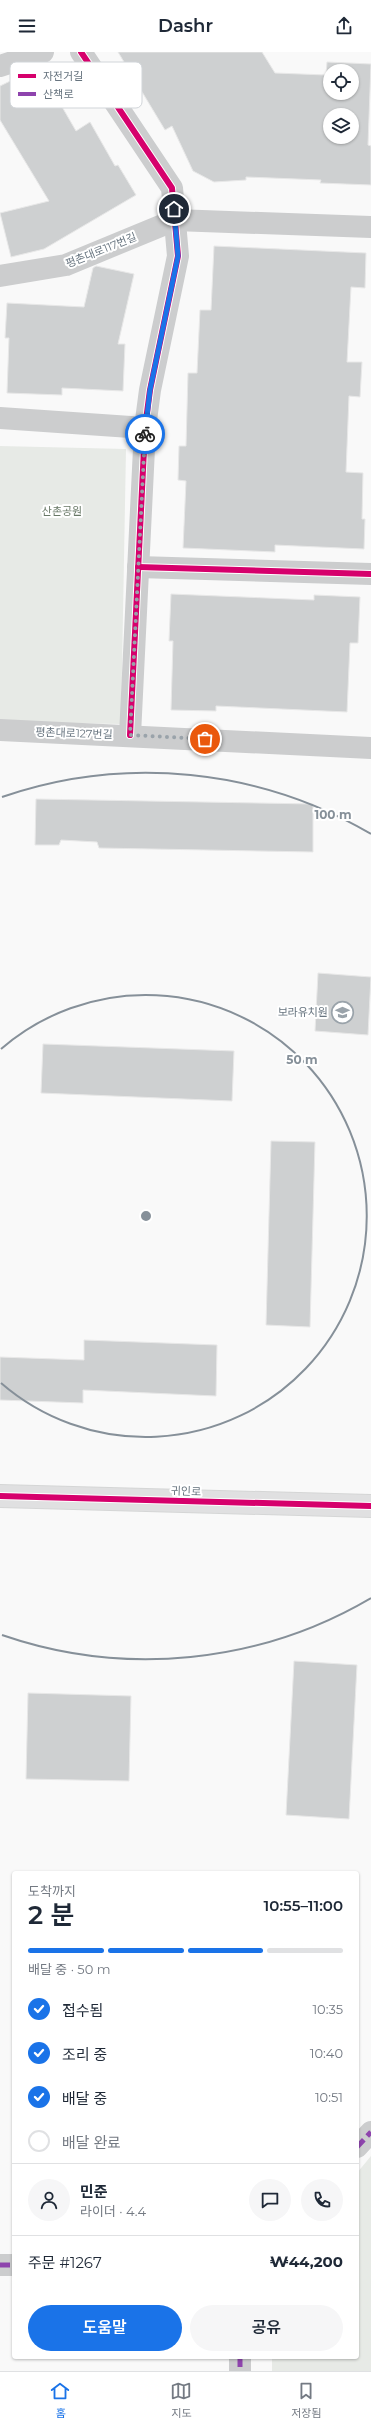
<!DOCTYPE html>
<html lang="ko">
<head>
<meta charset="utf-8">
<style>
	:root { --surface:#fff; --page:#f6f6f7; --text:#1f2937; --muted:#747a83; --line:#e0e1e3; --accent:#1a73e8 }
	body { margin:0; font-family:Montserrat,"Noto Sans KR",sans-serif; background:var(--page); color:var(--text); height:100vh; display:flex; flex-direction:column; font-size:15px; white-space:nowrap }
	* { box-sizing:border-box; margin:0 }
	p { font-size:13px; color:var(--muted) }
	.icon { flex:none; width:22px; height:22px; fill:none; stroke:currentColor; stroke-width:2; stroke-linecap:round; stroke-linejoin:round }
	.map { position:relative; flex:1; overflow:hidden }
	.drawer { position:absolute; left:12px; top:1819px; width:347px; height:488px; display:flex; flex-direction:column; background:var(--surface); border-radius:4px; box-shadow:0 1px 3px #0004 }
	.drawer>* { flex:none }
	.buttons { position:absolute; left:323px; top:12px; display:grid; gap:8px }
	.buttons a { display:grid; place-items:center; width:36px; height:36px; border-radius:50%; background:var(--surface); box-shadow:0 1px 3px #0004; font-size:20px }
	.pin { position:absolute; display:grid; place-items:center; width:34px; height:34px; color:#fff; margin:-17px; border:2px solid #fff; border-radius:50%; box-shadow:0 1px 4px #0007 }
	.courier { position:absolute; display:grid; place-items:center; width:40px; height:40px; margin:-20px; border:3px solid #1a73e8; border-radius:50%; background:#fff; color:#222; box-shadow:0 1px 5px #0007 }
	.summary em { font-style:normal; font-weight:600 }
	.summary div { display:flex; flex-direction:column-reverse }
	.summary { display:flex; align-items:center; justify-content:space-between; height:68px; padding:0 16px }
	h1 { font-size:26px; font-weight:600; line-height:30px }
	.bar { display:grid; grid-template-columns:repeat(4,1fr); gap:6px 4px; align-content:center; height:48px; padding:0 16px }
	.bar i { height:5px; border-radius:3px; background:var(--line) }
	.bar .on { background:var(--accent) }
	.bar p { grid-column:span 4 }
	.line { display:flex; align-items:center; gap:10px; padding:0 16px; border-top:1px solid var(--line) }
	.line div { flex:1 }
	.round { display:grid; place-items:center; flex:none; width:42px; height:42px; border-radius:21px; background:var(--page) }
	ol { padding:0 16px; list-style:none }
	li { display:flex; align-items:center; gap:12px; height:44px }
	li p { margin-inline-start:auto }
	li .icon { padding:4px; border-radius:50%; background:var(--accent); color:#fff; stroke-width:4 }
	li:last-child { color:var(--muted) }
	li i { width:22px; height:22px; border:2px solid var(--line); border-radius:50% }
	.primary-button { display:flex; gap:8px; margin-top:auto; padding:8px 16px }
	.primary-button a { flex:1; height:46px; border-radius:24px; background:var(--accent); color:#fff; font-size:16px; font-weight:600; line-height:46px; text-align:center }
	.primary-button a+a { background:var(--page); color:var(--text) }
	header { display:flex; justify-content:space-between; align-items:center; height:52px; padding:0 16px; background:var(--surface); font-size:18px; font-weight:600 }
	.tabs { display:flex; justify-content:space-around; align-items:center; height:56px; border-top:1px solid var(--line); background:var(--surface); font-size:11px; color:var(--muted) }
	.tabs a { display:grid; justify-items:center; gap:2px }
	.tabs .on { color:var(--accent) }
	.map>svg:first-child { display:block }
</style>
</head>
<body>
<header><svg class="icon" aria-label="menu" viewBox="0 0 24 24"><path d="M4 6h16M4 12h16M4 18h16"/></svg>Dashr<svg class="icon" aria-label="share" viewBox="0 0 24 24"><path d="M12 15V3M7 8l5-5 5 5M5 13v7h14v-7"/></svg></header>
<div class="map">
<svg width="371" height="2319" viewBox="0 0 371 2319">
	<rect width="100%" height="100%" fill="#f9f9f9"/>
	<g fill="#e7eae6">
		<polygon points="0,394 126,397 121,672 0,670"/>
		<polygon points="371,2104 371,2319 272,2319 272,2305 357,2305 357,2121"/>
	</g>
	<g fill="#ced0d1" stroke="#e8e8e8" fill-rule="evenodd">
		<path d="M118,0H262L275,21L326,23L327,10L371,12L368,93L371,94V133L320,131L321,128L246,125V128L214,130L193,119L172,74L165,78ZM330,19H352V41H330ZM330,63H352V85H330Z"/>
		<polygon points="39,15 76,79 90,70 115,114 118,113 136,143 44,197 11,205 0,161 49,149 0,68 0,34"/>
		<polygon points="214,194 366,201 365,236 351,235 347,310 362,310 360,345 349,344 346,420 363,421 362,467 365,467 364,497 275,493 275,500 183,496 186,429 178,428 179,394 186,394 188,321 197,321 200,258 211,258"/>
		<polygon points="96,214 134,222 118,292 125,292 123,339 62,336 62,343 7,341 9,286 5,286 7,251 84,255 93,216"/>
		<polygon points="171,542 314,548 314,543 360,545 358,591 350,591 347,660 216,654 216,659 171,658 173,589 169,589"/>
		<polygon points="36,747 313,752 313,800 99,796 97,790 61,788 59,793 35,793"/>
		<polygon points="318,921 371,925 368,983 315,979"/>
		<polygon points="43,992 234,999 232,1049 41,1041"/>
		<polygon points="271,1089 315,1090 310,1275 266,1273"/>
		<polygon points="84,1288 217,1293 216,1344 83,1338 83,1351 0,1348 0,1305 84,1308"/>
		<polygon points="294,1609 357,1613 349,1767 286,1763"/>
		<polygon points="28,1641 131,1644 129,1729 26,1727"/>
	</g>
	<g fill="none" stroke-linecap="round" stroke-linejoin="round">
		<defs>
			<polyline id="secondary" points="0,1444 371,1454"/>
		</defs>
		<use href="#secondary" stroke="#d5d6d6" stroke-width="24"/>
		<g stroke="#cccdce" stroke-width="22">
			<polyline points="81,0 172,136 178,204 150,338 145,376 130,683"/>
			<polyline points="0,14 43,0"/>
			<polyline points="0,224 66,213 175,168 371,175"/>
			<polyline points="0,366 145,376"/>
			<polyline points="138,515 371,522"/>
			<polyline points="0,678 371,696"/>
			<polyline points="357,2095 371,2080"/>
			<polyline points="0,2213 14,2213"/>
			<polyline points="240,2305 240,2319"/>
		</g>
		<use href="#secondary" stroke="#e0e0e1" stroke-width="22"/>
		<g stroke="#8e44ad" stroke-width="5" stroke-dasharray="10 5" stroke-linecap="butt">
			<polyline points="357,2095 371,2080"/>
			<polyline points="0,2213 14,2213"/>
			<polyline points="240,2305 240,2319"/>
		</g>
		<defs>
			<g id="cycleway">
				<polyline points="81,0 172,136 178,204 150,338 145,376 130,683"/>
				<polyline points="138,515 371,522"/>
				<polyline points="0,1444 371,1454"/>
			</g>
		</defs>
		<use href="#cycleway" stroke="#fff" stroke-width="8"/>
		<use href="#cycleway" stroke="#d6006c" stroke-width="6"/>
	</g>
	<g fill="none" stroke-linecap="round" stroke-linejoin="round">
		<polyline stroke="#9aa3aa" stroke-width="4" stroke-dasharray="0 7.2" points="145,382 130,683 205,687"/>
		<polyline stroke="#1a73e8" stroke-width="5" points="145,382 150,338 178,204 174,157"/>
	</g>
	<g fill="none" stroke="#869099" stroke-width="2">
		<path d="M1 997A221 221 0 1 1 1 1331"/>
		<path d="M371 1546A443 443 0 0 1 2 1583M2 745A443 443 0 0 1 371 782"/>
	</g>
	<defs>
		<symbol id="school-ring" viewBox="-11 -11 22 22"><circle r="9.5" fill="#fff" stroke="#9aa3aa" stroke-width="1.5"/><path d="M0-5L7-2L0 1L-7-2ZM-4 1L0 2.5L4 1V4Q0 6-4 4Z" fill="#9aa3aa"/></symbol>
	</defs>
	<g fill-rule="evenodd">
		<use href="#school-ring" x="330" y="948" width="25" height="25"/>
	</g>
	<g text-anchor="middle" stroke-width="4" stroke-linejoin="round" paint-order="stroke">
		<g font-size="11" fill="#67747f" stroke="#fff">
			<text transform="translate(101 198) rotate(-22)" y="4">평촌대로117번길</text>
			<text transform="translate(74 681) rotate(2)" y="4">평촌대로127번길</text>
			<text transform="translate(186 1439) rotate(2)" y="4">귀인로</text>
		</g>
		<g font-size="11" fill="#687866" stroke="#fff">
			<text x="62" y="463">산촌공원</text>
		</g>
		<g font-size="11" fill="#67747f" stroke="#fff" text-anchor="end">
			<text x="328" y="964">보라유치원</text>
		</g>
	</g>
	<rect x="10" y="10" width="132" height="46" rx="6" fill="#fff" stroke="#d1d5d9" stroke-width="1"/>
	<rect x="18" y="22" width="18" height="4" fill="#d6006c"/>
	<rect x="18" y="40" width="18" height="4" fill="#8e44ad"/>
	<g font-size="11" fill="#67747f">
		<text x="43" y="28">자전거길</text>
		<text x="43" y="46">산책로</text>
	</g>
	<circle cx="146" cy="1164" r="6" fill="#869099" stroke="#fff" stroke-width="2"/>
	<g font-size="12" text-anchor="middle" font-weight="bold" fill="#869099" stroke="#fff" stroke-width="4" stroke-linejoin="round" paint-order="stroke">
		<text x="333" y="767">100 m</text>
		<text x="302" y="1012">50 m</text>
	</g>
</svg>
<div class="buttons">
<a><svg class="icon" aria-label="locate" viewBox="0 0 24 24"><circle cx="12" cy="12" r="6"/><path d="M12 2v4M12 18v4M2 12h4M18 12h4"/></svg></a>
<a><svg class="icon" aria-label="layers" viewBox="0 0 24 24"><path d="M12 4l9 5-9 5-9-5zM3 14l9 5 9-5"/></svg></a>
</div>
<div class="pin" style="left:205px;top:687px;background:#ea580c"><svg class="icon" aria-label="bag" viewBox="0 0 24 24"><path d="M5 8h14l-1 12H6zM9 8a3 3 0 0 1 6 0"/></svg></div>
<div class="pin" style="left:174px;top:157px;background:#1f2937"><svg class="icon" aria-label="home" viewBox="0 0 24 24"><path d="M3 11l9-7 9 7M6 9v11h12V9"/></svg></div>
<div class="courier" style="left:145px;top:382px"><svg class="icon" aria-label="bike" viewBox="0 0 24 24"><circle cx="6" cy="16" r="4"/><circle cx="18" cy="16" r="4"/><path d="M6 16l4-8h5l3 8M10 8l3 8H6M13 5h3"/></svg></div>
<section class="drawer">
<div class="summary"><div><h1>2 분</h1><p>도착까지</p></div><em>10:55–11:00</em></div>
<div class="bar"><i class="on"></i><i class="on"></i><i class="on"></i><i></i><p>배달 중 · 50 m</p></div>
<ol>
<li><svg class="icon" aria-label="check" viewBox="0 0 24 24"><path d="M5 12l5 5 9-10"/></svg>접수됨<p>10:35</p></li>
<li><svg class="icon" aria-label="check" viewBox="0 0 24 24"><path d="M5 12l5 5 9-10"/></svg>조리 중<p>10:40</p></li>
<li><svg class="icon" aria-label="check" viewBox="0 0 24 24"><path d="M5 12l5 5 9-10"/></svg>배달 중<p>10:51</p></li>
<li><i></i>배달 완료</li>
</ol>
<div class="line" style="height:72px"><a class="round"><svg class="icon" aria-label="person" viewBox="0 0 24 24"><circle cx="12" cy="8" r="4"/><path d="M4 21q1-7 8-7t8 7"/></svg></a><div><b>민준</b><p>라이더 · 4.4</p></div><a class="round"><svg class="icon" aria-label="chat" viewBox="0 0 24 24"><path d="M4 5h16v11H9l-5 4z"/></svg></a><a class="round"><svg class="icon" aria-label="phone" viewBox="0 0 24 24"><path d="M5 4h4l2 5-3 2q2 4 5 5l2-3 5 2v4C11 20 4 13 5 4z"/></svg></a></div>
<div class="line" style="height:52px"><div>주문 #1267</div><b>₩44,200</b></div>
<div class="primary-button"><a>도움말</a><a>공유</a></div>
</section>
</div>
<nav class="tabs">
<a class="on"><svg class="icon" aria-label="home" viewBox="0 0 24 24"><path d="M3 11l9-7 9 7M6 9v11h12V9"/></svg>홈</a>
<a><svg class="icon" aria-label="map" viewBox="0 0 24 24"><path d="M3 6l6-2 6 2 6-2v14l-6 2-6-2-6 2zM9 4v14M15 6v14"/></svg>지도</a>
<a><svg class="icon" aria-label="saved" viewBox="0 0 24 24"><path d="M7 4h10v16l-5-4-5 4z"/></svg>저장됨</a>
</nav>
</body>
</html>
